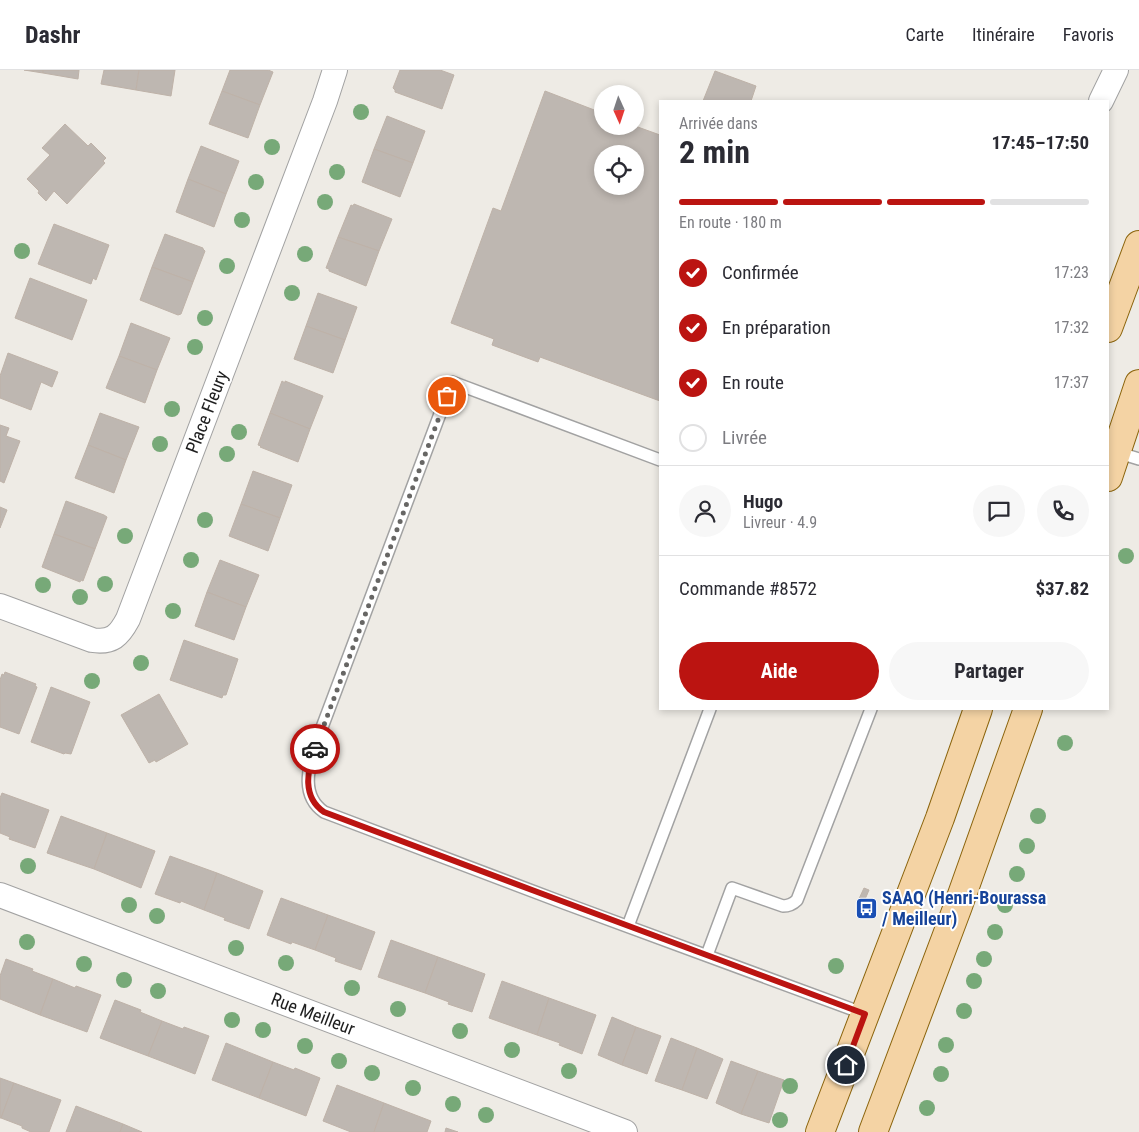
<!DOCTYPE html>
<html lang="fr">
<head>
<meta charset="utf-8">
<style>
	:root { --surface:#fff; --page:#f7f7f7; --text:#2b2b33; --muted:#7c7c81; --line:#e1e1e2; --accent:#bb1411 }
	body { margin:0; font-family:"Roboto Condensed",sans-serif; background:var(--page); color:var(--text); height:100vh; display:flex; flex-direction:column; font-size:19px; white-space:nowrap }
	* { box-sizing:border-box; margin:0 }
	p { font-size:16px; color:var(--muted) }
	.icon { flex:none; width:28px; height:28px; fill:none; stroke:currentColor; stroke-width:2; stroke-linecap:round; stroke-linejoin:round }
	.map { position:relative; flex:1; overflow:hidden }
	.panel { position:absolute; left:659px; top:30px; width:450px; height:610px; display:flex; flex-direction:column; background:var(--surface); border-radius:0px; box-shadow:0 2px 8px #0003 }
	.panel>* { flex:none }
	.needle { width:32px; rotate:177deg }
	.tools { position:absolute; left:594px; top:15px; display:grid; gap:10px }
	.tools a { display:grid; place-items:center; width:50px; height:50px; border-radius:50%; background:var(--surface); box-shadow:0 2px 8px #0003; font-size:25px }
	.pin { position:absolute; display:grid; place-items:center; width:42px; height:42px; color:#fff; margin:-21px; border:2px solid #fff; border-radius:50%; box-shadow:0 1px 5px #0007 }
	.courier { position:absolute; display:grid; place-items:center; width:50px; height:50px; margin:-25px; border:4px solid #bb1411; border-radius:50%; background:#fff; color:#222; box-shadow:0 1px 6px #0007 }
	.summary em { font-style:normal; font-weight:700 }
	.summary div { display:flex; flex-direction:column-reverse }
	.summary { display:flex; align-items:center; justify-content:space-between; height:85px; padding:0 20px }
	h1 { font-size:32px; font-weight:700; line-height:38px }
	.bar { display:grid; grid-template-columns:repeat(4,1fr); gap:8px 5px; align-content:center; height:60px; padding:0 20px }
	.bar i { height:6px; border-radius:4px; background:var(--line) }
	.bar .on { background:var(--accent) }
	.bar p { grid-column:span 4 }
	.line { display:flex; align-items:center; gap:12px; padding:0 20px; border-top:1px solid var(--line) }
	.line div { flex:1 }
	.round { display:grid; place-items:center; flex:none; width:52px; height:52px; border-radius:26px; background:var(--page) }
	ol { padding:0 20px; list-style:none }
	li { display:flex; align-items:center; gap:15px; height:55px }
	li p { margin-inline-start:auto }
	li .icon { padding:5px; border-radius:50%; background:var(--accent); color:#fff; stroke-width:4 }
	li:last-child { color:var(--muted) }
	li i { width:28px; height:28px; border:2px solid var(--line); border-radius:50% }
	.button { display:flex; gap:10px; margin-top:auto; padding:10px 20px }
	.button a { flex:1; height:58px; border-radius:30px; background:var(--accent); color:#fff; font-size:20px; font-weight:700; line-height:58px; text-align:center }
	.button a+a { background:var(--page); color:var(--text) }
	header { display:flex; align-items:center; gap:30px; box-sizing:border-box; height:70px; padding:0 25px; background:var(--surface); border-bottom:1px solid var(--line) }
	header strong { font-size:24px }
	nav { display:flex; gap:28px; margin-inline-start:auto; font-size:18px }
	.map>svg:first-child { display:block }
</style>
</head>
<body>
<header>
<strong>Dashr</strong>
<nav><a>Carte</a><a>Itinéraire</a><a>Favoris</a></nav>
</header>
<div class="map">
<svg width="1139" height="1062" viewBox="0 0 1139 1062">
	<rect width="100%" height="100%" fill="#eeebe5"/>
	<g fill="#beb7b1" stroke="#beb2a8" fill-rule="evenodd">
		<polygon points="24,0 43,0 43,3"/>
		<polygon points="43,0 79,0 78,9 43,3"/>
		<polygon points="104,0 139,0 136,20 101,14"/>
		<polygon points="139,0 175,0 171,26 136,20"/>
		<polygon points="230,0 268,0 273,2 260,35 222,21"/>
		<polygon points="400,0 440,0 454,5 442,39 395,22 395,20 393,18"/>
		<polygon points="715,1 756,16 751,31 703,31"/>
		<polygon points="222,21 260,35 248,68 209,54"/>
		<path d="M545,21L602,43V56H635L660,65V331L540,287L538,292L492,275L494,269L451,253L493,138L501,141ZM602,84H635V116H602Z"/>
		<polygon points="387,46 425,61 413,93 374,79"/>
		<polygon points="65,54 88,76 91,73 106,88 103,91 105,93 67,134 54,121 46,131 38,123 39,121 27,109 50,85 42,78"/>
		<polygon points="201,76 239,91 226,124 188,109"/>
		<polygon points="374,79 413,93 400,127 362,112"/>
		<polygon points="188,109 226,124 214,157 176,142"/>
		<polygon points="354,134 392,149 379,181 338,167 351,135 353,136"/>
		<polygon points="54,154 109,175 96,210 93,208 91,214 38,194"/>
		<polygon points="165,164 203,178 203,179 205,181 193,212 152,197"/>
		<polygon points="338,167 379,181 366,216 329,201 329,199 326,198"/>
		<polygon points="152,197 193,212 181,244 178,245 140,230"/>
		<polygon points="30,208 87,230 72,270 15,248"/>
		<polygon points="318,223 357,237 345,270 306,256"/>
		<polygon points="131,253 170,268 157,300 119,286"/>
		<polygon points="306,256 345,270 333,303 294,289"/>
		<polygon points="8,283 58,302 52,317 41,312 31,340 0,328 0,306"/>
		<polygon points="119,286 157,300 145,333 106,318"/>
		<polygon points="282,311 285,313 285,311 323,326 310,359 270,343"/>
		<polygon points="100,343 139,357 126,390 88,375"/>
		<polygon points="270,343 310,359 298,392 260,377 261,376 258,375"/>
		<polygon points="0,355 9,358 6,366 20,371 4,413 0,411"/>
		<polygon points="88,375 126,390 114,423 75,408"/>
		<polygon points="253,401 292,415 280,448 241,434"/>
		<polygon points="66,431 104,445 107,447 95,479 54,464"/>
		<polygon points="241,434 280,448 268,481 229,466"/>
		<polygon points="0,437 7,440 0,458"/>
		<polygon points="54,464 95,479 83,511 81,510 80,512 42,497"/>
		<polygon points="220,490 259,505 246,537 207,522"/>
		<polygon points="207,522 246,537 234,570 195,556"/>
		<polygon points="184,570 238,589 226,625 223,625 222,628 170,610"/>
		<polygon points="5,602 36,614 35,616 37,617 19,664 0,657 0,610 2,604 4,605"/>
		<polygon points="51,617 90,632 71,684 65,683 64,684 31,672"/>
		<polygon points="159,624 188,674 156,692 155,690 149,693 121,645"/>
		<polygon points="2,723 49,740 35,778 9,769 10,767 0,763 0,728"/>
		<polygon points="61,746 107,763 94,799 47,783"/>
		<polygon points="107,763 155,781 141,818 94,799"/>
		<polygon points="170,786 217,803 204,840 181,831 180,833 155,824"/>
		<polygon points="217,803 263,821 249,859 224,850 225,848 204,840"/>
		<polygon points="864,818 869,820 863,834 858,831"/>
		<polygon points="281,828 328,845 315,880 292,872 291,874 267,865"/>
		<polygon points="328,845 375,862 361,900 335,891 336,888 315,880"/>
		<polygon points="391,870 438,887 425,923 378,907"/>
		<polygon points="438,887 485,904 472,942 448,934 449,932 425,923"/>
		<polygon points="6,889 33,899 32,901 53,909 40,945 0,929 0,906"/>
		<polygon points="53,909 75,918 76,916 101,925 87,962 40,945"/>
		<polygon points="502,911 549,928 537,965 489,948"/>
		<polygon points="549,928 596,945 582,984 559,975 560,973 537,965"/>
		<polygon points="115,930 141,940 140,942 162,951 148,986 100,968"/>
		<polygon points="612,947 636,957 622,995 598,985"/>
		<polygon points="162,951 183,959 184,957 209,966 195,1004 148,986"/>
		<polygon points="636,957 661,966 647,1004 622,995"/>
		<polygon points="671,968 697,978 682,1020 655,1011"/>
		<polygon points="226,973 273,992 259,1028 212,1010"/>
		<polygon points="697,978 723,989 707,1029 682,1020"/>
		<polygon points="731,991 758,1001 741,1044 716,1033"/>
		<polygon points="273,992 294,1000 295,998 320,1008 306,1046 259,1028"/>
		<polygon points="758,1001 784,1010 769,1053 741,1044"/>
		<polygon points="0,1008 14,1013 1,1048 0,1048"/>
		<polygon points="14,1013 61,1030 49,1062 31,1062 22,1058 22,1056 1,1048"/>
		<polygon points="337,1015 384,1033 374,1062 351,1062 323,1051"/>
		<polygon points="384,1033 431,1051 427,1062 374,1062"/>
		<polygon points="76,1036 123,1054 120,1062 66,1062"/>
		<polygon points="123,1054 142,1062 120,1062"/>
		<polygon points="446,1058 458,1062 445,1062"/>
	</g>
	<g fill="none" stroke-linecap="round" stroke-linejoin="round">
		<defs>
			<g id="lane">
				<polyline points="1116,382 1139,389"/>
				<path d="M660,390L452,312L315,676C308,699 301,726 324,742L564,833L865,944"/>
				<polyline points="628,856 710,639"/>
				<path d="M707,885L732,818L783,836C789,836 793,834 797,830L871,639"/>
			</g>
			<g id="street">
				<polyline points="1101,31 1116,0"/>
				<path d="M0,536L92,570C112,573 119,566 128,549L325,31L335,0"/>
				<polyline points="0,825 625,1062"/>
			</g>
			<g id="primary">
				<polyline points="1108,258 1139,175"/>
				<polyline points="1108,407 1139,314"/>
				<polyline points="820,1062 940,748 978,639"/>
				<polyline points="873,1062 958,836 1028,639"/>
			</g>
		</defs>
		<use href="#lane" stroke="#a2a2a2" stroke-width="14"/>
		<use href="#street" stroke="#a2a2a2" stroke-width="26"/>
		<use href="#primary" stroke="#8b640c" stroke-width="30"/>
		<use href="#lane" stroke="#fff" stroke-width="11"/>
		<use href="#street" stroke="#fff" stroke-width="24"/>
		<use href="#primary" stroke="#f4d3a4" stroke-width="28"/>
	</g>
	<g fill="#77a978">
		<circle cx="361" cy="42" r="8"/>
		<circle cx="272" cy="77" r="8"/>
		<circle cx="337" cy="102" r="8"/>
		<circle cx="256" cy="112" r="8"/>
		<circle cx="325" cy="132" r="8"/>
		<circle cx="242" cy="150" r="8"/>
		<circle cx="22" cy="181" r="8"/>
		<circle cx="305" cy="184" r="8"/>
		<circle cx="227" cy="196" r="8"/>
		<circle cx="292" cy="223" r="8"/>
		<circle cx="205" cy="248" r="8"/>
		<circle cx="195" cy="277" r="8"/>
		<circle cx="172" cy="339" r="8"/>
		<circle cx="239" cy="362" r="8"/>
		<circle cx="160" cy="374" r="8"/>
		<circle cx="227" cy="384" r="8"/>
		<circle cx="205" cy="450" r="8"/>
		<circle cx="125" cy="466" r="8"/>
		<circle cx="1126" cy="486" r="8"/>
		<circle cx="191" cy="490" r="8"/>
		<circle cx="105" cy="514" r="8"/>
		<circle cx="43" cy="515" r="8"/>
		<circle cx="80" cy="527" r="8"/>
		<circle cx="173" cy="541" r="8"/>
		<circle cx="141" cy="593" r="8"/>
		<circle cx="92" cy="611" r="8"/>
		<circle cx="1065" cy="673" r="8"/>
		<circle cx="1038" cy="746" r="8"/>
		<circle cx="1027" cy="776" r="8"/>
		<circle cx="28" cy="796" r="8"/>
		<circle cx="1017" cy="804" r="8"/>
		<circle cx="129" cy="835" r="8"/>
		<circle cx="1005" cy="835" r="8"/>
		<circle cx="157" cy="846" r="8"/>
		<circle cx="995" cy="862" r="8"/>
		<circle cx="27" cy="872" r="8"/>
		<circle cx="236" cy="878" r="8"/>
		<circle cx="984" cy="889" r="8"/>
		<circle cx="286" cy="893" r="8"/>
		<circle cx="84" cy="894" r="8"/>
		<circle cx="836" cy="896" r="8"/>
		<circle cx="124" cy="910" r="8"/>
		<circle cx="974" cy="911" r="8"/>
		<circle cx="352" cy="918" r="8"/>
		<circle cx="158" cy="921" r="8"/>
		<circle cx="398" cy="939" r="8"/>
		<circle cx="964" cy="941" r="8"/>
		<circle cx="232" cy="950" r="8"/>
		<circle cx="263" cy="960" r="8"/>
		<circle cx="460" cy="961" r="8"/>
		<circle cx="946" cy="975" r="8"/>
		<circle cx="305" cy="976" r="8"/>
		<circle cx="512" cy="980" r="8"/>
		<circle cx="339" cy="991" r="8"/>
		<circle cx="569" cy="1001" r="8"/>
		<circle cx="372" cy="1003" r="8"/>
		<circle cx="941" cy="1004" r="8"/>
		<circle cx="790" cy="1016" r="8"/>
		<circle cx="413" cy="1018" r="8"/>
		<circle cx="453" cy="1034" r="8"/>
		<circle cx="927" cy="1038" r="8"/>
		<circle cx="486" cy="1045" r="8"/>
		<circle cx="780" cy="1050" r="8"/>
	</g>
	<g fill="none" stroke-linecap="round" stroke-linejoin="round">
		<polyline stroke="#676664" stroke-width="5" stroke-dasharray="0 9" points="315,679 447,326"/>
		<path stroke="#bb1411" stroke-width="6" d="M315,679C307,701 302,727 324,742L532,820L865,944L846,995"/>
	</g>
	<defs>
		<symbol id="bus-square" viewBox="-11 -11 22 22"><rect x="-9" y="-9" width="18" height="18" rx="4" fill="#1a4fb4" stroke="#fff"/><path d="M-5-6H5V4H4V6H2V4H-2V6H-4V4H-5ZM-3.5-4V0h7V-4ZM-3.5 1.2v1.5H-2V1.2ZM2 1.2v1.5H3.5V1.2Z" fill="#fff"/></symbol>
	</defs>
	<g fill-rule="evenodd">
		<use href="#bus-square" x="854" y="826" width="25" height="25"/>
	</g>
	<g text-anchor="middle" stroke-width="4" stroke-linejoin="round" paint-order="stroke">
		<g font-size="18" fill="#1e1e1e" stroke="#fff">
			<text transform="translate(207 342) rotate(-69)" y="6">Place Fleury</text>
			<text transform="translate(313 944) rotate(21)" y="6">Rue Meilleur</text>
		</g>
		<g font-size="18" font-weight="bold" fill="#164399" stroke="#fff" text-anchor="start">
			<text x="882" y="834">SAAQ (Henri-Bourassa<tspan x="882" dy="21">/ Meilleur)</tspan></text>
		</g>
	</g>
</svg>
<div class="tools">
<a><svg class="needle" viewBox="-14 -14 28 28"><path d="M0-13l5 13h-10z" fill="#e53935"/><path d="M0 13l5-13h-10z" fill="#7c7c81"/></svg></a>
<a><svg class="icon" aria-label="locate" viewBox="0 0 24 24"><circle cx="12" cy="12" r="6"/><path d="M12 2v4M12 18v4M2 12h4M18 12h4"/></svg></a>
</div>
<div class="pin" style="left:447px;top:326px;background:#ea580c"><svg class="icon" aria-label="bag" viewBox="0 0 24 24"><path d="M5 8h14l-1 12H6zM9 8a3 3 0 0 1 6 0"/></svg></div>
<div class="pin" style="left:846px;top:995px;background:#1f2937"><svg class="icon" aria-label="home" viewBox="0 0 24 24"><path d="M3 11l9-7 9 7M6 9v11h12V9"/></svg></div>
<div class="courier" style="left:315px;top:679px"><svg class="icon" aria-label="car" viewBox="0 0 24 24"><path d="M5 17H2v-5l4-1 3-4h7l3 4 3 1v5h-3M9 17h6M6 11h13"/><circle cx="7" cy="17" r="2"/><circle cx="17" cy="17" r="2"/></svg></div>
<section class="panel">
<div class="summary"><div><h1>2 min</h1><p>Arrivée dans</p></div><em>17:45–17:50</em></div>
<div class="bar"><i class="on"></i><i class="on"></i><i class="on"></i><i></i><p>En route · 180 m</p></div>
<ol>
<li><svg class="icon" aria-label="check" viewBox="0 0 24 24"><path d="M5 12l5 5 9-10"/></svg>Confirmée<p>17:23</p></li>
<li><svg class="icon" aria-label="check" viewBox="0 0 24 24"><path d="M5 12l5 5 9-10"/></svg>En préparation<p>17:32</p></li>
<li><svg class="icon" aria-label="check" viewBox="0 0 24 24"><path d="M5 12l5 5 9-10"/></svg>En route<p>17:37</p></li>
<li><i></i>Livrée</li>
</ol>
<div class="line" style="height:90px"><a class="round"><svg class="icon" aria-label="person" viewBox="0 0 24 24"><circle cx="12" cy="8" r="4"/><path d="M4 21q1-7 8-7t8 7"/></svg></a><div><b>Hugo</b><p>Livreur · 4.9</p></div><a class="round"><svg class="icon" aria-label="chat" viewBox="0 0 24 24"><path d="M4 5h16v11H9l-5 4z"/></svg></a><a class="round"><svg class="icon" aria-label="phone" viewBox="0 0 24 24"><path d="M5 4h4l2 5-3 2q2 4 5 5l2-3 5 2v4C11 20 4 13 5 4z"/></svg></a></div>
<div class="line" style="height:65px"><div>Commande #8572</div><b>$37.82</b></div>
<div class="button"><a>Aide</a><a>Partager</a></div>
</section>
</div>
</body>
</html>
